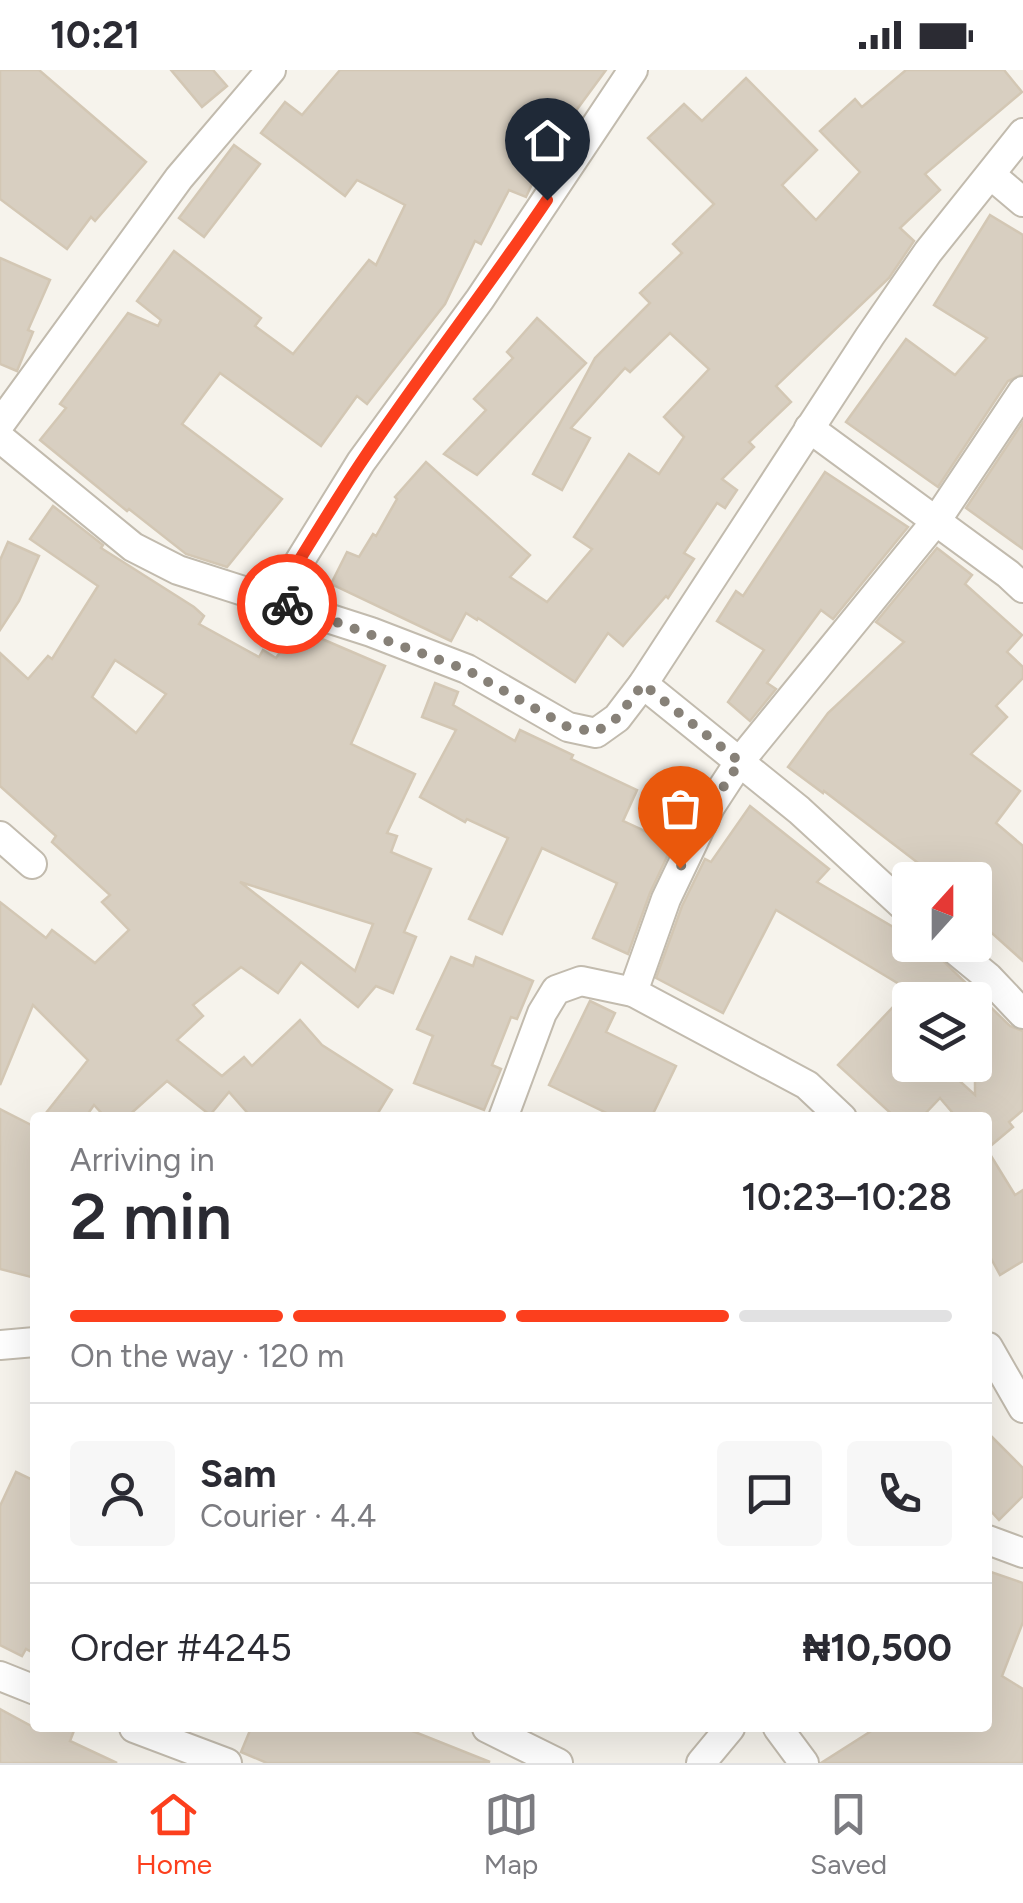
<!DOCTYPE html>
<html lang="en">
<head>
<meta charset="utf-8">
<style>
	:root { --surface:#fff; --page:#f7f7f7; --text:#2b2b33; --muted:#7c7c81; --line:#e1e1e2; --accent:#fc3f1d }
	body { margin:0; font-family:Figtree,sans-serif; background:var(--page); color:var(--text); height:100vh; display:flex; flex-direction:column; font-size:38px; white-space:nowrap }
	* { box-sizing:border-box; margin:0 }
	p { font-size:32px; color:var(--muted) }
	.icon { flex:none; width:55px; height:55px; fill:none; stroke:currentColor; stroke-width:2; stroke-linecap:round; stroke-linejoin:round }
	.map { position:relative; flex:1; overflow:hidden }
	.details { position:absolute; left:30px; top:1042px; width:962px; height:620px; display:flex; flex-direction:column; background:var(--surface); border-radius:10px; box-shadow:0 10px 40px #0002 }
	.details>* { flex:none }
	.needle { width:65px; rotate:21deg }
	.buttons { position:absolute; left:892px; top:792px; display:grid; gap:20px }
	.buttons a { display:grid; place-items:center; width:100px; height:100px; border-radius:10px; background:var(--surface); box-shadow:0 10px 40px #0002; font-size:50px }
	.pin { position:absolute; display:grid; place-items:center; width:85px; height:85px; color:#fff; margin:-102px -42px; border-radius:50% 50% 50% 0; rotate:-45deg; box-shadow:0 0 10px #0007 }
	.pin .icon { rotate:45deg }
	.courier { position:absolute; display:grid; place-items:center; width:100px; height:100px; margin:-50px; border:8px solid #fc3f1d; border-radius:50%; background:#fff; color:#222; box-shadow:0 2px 12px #0007 }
	.headline em { font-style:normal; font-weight:600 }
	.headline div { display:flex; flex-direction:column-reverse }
	.headline { display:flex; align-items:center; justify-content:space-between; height:170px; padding:0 40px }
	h1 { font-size:65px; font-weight:600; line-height:75px }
	.bar { display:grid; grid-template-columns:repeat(4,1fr); gap:15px 10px; align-content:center; height:120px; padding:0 40px }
	.bar i { height:12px; border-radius:8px; background:var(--line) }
	.bar .on { background:var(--accent) }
	.bar p { grid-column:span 4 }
	.line { display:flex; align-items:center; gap:25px; padding:0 40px; border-top:2px solid var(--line) }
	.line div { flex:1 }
	.round { display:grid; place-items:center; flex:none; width:105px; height:105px; border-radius:10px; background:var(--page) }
	.status { display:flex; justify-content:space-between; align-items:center; height:70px; padding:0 50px; background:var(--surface); direction:ltr }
	.status svg { height:28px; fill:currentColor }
	.menu { display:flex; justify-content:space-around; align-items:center; height:140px; border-top:2px solid var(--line); background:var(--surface); font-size:28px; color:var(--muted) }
	.menu a { display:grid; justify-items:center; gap:5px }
	.menu .on { color:var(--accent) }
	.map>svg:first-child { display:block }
</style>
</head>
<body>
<div class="status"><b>10:21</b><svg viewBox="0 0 49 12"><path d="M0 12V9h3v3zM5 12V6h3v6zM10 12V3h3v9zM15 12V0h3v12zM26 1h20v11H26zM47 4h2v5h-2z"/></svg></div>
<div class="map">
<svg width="1023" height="1693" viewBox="0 0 1023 1693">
	<rect width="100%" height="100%" fill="#f6f3ec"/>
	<g fill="#d8cfc1" stroke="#d3c7b4" stroke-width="2.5" fill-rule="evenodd">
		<polygon points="0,0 39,0 146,92 95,151 91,147 67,179 0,129"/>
		<polygon points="171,0 213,0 227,16 202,37"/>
		<polygon points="340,0 606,0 550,76 526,127 509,120 481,174 475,171 445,234 367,334 357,326 321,376 220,303 182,354 282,429 227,497 186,484 129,439 127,441 40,370 66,338 60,334 128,243 158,256 161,250 137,231 174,181 261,248 255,256 293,284 369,190 376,195 405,135 357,110 345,126 261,63 285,32 302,45"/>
		<polygon points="906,0 1004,0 1022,22 925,104 940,120 900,158 914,171 889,208 776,316 791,332 749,372 754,377 722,409 737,420 725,438 717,433 684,483 694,489 668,528 666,526 623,576 608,563 575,612 478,548 477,550 466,543 451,571 331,514 347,482 359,487 373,464 376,466 397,429 395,427 426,392 530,485 510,507 547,532 592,479 574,467 629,384 659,404 684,367 664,347 709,299 670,263 630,302 625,298 571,358 590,368 562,420 533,404 595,288 650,233 640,223 682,183 673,174 714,134 648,68 684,34 702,51 746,8 817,80 782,115 816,150 860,102 820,61 855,29 862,37"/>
		<polygon points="234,75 260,94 204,167 179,148"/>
		<polygon points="990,145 1023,165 1023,304 1008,311 938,417 846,352 906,269 955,305 987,268 934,235"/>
		<polygon points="0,188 50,210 28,260 33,262 17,301 0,294"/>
		<polygon points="537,248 586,293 477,405 444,384 486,340 474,329 513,288 507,282"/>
		<polygon points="1023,352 1023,479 966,438"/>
		<polygon points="825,402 908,457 833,549 821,540 767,613 776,619 750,651 728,632 764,580 717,551 736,521 743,526"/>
		<path d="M53,436L103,475L101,478L194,537L204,546L199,554L259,587L263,580L276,588L290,568L262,545L316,563L315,566L385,596L351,674L415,704L387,763L397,766L391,782L431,799L404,862L416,867L393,923L376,916L358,937L301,892L278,923L241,897L193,935L203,946L177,970L222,1006L244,987L252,996L300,950L322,975L392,1020L375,1048H252L229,1022L210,1045L167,1011L126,1048H106L94,1035L85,1048H42L88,990L33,935L0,1015V832L46,868L52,860L95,893L129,860L102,832L110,825L52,772L56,766L0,716V583L28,609L48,586L52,589L98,516L30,469ZM115,590L166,624L136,663L92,627ZM240,812L373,854L355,901Z"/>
		<polygon points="8,472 39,486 19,531 0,560 0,490"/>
		<polygon points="937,478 972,505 965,514 1022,565 1007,582 1023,597 1023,608 996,636 1007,647 971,684 1020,721 996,753 1023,776 1023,891 975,848 975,810 918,810 926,799 824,721 823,723 788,697 828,643 904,572 876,552"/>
		<polygon points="435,613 458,622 453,635 515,671 520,660 573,685 571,689 637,720 623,751 673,774 650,823 628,884 593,868 617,813 542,778 502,864 469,849 508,768 467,749 465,752 420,727 456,660 422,647"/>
		<path d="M750,736L829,799L817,812L910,867V875H924L932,880L1010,956L1023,961V1040L1009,1052L1013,1057L988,1078V1048H957L940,1028L921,1048H896L838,995L909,920L776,840L723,943L656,908L682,836L705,789L711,792ZM910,930H975V1025L942,995H910Z"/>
		<polygon points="451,887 473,896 476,887 533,911 517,949 511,947 492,995 501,999 484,1040 414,1013 433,966 417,959"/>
		<polygon points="590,931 615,943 606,962 676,996 651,1048 617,1048 549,1015"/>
		<polygon points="0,1039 35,1057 35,1208 0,1199"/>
		<polygon points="988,1081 1015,1125 1023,1120 1023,1191 1000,1205 988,1183"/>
		<polygon points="988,1363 1023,1398 1023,1426 999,1450 988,1438"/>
		<polygon points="16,1402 35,1411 35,1584 26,1579 22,1586 0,1575 0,1436"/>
		<polygon points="988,1501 1023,1513 1023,1552 1002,1606 1023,1619 1023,1693 821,1693 876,1658 988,1658"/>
		<polygon points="0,1639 35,1658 75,1658 70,1671 117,1693 0,1693"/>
		<polygon points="251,1658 405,1658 490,1692 267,1693 241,1682"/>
	</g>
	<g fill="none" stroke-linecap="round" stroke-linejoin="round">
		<defs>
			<g id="street">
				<polyline points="991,105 1023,132"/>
				<polyline points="0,354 179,108 271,0"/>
				<polyline points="809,358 1008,504 1023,518"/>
				<polyline points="0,368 133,477 178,500 371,562 467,599 568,657 596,663 617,648 643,614 870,266 928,182 1023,63"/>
				<polyline points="275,531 361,392 480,229 633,0"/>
				<polyline points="643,614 799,740 910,842"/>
				<polyline points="0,766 32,794"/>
				<polyline points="949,875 988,907 1023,944"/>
				<polyline points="633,922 666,829 710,737 740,691 936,451 1023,321"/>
				<polyline points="503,1048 542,943 556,920 581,911 633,922 807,1015 842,1048"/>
				<polyline points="0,1275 35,1272"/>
				<polyline points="988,1277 1023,1338"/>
				<polyline points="988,1470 1023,1483"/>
				<polyline points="0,1606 35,1620"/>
				<polyline points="134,1658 227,1693"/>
				<polyline points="487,1658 558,1693"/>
				<polyline points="778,1658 804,1693"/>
				<polyline points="701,1693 730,1658"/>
			</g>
		</defs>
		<use href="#street" stroke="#c2bbae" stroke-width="32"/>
		<use href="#street" stroke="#fff" stroke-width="28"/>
	</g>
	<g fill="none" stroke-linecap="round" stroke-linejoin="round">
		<polyline stroke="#878178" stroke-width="10" stroke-dasharray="0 18" points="287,534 467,600 568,657 596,662 617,648 643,614 740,692 710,737 680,798"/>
		<path stroke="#fc3f1d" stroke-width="12" d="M287,534L274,531C303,485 330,439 360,394C420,304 487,219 547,130"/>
	</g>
</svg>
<div class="buttons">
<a><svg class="needle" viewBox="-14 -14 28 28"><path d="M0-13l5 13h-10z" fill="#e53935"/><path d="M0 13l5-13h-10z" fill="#7c7c81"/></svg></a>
<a><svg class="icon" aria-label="layers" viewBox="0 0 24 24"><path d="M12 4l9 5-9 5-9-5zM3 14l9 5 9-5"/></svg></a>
</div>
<div class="pin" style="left:680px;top:798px;background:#ea580c"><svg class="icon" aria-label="bag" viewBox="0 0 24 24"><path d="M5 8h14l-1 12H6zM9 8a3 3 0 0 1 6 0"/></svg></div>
<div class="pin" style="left:547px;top:130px;background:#1f2937"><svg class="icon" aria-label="home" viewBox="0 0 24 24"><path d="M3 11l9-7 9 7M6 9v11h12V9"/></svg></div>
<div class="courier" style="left:287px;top:534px"><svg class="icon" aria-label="bike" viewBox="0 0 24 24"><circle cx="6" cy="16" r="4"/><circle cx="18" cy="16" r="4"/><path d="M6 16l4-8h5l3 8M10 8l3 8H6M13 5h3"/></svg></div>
<section class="details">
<div class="headline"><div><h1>2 min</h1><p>Arriving in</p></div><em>10:23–10:28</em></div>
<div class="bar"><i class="on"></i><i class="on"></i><i class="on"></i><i></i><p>On the way · 120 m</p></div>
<div class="line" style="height:180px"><a class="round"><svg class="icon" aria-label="person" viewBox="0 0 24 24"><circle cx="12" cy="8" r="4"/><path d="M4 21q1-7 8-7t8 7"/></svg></a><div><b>Sam</b><p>Courier · 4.4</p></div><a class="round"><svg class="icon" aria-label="chat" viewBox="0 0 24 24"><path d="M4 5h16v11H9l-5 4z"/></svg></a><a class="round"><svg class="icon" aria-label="phone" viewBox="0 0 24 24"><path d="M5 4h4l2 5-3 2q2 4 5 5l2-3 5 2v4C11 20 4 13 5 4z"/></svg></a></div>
<div class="line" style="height:130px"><div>Order #4245</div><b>₦10,500</b></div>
</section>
</div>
<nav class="menu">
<a class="on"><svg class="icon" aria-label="home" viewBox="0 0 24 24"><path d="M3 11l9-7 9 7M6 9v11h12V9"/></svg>Home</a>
<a><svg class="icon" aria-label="map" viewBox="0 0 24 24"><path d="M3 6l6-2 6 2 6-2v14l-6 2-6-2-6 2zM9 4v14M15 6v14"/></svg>Map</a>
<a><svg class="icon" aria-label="saved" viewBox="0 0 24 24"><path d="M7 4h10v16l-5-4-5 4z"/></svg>Saved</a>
</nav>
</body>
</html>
